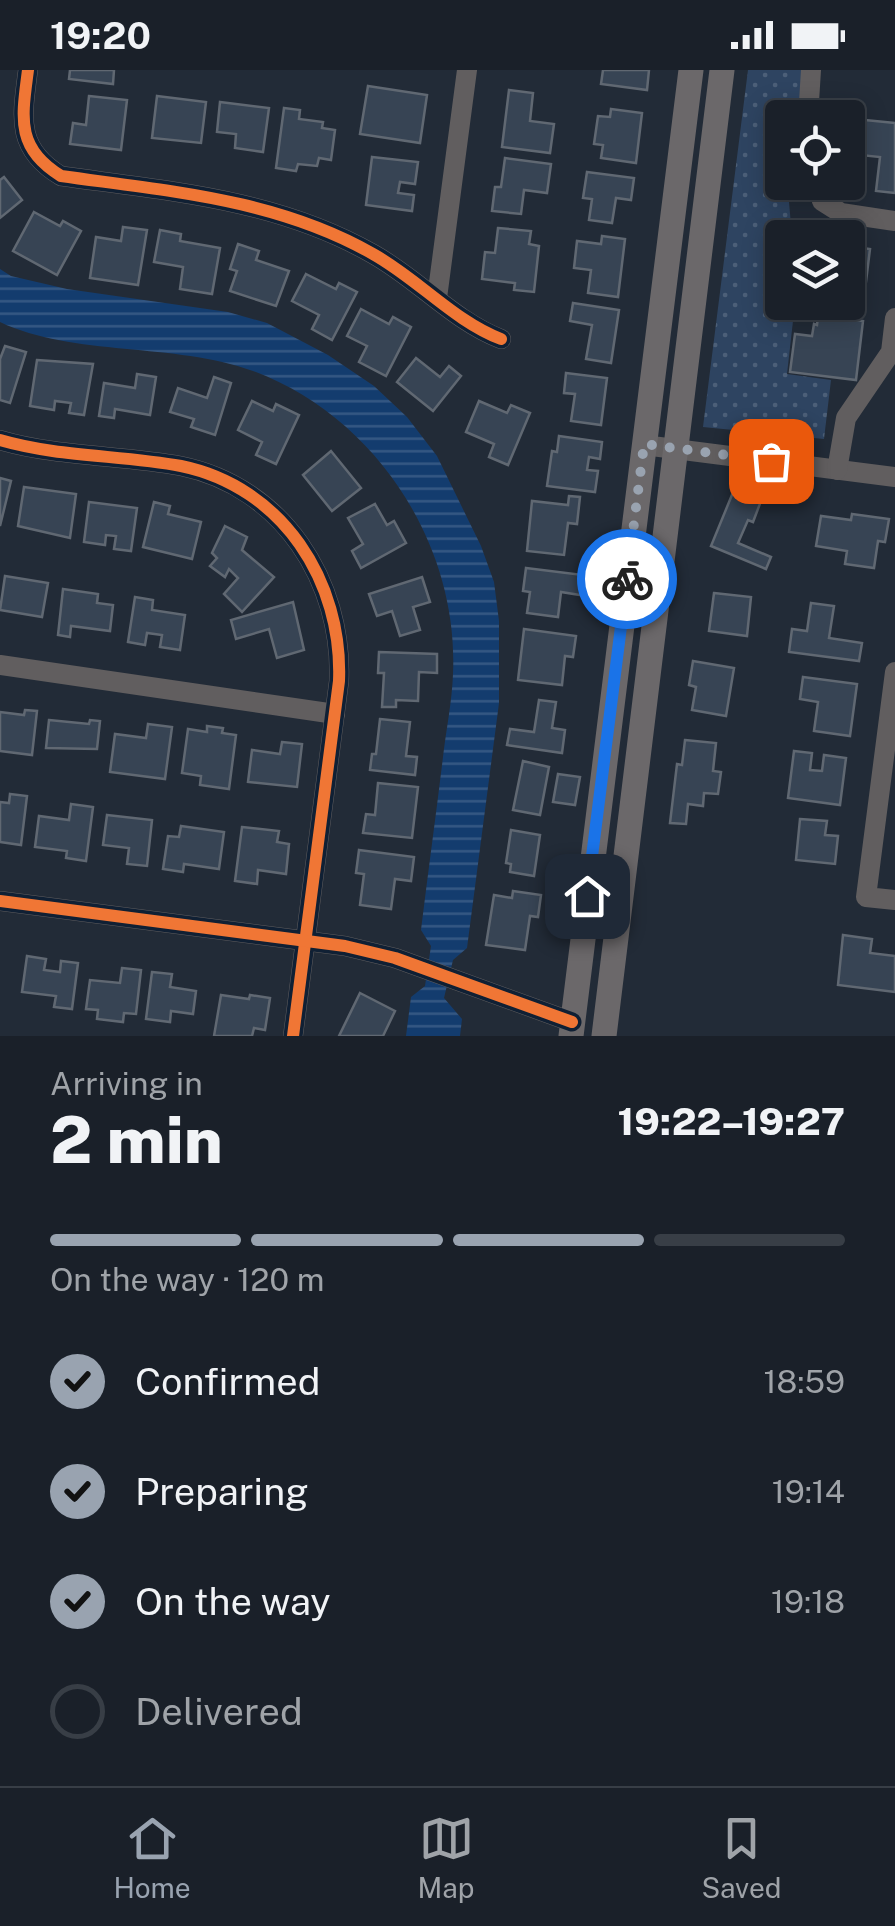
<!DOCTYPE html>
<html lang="en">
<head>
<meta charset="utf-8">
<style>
	:root { --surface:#1a2029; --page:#272d35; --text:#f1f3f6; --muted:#9fa3a8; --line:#383e46; --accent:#99a3b0 }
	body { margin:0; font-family:"Public Sans",sans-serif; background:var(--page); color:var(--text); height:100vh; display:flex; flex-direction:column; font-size:38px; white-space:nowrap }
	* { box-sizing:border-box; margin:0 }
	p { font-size:32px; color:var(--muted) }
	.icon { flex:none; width:55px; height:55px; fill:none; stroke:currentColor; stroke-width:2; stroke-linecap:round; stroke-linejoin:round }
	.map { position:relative; height:966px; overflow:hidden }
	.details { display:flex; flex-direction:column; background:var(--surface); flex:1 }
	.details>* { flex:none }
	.fabs { position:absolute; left:765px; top:30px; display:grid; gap:20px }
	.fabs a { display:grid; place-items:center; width:100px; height:100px; border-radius:10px; background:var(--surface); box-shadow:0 5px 25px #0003,0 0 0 2px var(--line); font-size:50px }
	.pin { position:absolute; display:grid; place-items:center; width:85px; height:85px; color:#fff; margin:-42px; border-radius:20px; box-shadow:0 5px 15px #0006 }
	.courier { position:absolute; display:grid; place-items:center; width:100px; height:100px; margin:-50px; border:8px solid #1a73e8; border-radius:50%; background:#fff; color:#222; box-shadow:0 2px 12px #0007 }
	.summary em { font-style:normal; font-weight:800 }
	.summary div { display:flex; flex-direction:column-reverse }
	.summary { display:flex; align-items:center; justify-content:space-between; height:170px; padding:0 50px }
	h1 { font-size:65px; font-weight:800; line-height:75px }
	.bar { display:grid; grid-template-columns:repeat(4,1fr); gap:15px 10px; align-content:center; height:120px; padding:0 50px }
	.bar i { height:12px; border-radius:8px; background:var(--line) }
	.bar .selected { background:var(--accent) }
	.bar p { grid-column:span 4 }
	ol { padding:0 50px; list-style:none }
	li { display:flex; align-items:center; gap:30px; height:110px }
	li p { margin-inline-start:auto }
	li .icon { padding:10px; border-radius:50%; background:var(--accent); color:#111; stroke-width:4 }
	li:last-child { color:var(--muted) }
	li i { width:55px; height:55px; border:5px solid var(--line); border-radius:50% }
	.status { display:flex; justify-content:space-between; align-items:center; height:70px; padding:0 50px; background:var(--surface); direction:ltr }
	.status svg { height:28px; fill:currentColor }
	.menu { display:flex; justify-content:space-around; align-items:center; height:140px; border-top:2px solid var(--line); background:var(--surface); font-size:28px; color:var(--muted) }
	.menu a { display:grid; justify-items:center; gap:5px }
	.menu .selected { color:var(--accent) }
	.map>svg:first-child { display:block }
</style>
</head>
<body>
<div class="status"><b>19:20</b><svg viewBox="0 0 49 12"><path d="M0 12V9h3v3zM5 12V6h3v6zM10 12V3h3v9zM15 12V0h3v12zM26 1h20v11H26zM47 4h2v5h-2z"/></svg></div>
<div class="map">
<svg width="895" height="966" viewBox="0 0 895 966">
	<defs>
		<pattern id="park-dots" width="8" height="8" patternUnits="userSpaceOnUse" patternTransform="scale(2.5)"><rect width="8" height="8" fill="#2e4461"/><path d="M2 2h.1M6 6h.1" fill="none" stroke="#4c5f78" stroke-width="1.8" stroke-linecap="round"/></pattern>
		<pattern id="water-rules" width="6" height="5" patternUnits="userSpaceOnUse" patternTransform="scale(2.5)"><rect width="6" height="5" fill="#133c6e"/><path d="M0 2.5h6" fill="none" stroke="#355883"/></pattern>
	</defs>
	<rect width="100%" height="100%" fill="#222b37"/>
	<polygon fill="url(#park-dots)" points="748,0 808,0 806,47 782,48 782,112 799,113 789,132 792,167 782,168 782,232 795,233 787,304 831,310 824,369 703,357"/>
	<path fill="url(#water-rules)" d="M0,199L11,206L67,219L228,242L267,253L328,285L374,316L407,347L437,386L481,476L494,512L499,551V633L467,878L453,890L444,928L462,949L460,966H406L411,927L425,916L431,876L421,860C428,803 436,745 443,687C446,660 452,632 453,604C459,474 375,346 253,301C174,272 74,287 0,252Z"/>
	<g fill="#374454" stroke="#606872" stroke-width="2.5">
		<polygon points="70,0 114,0 113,14 69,9"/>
		<polygon points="603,0 649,0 647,20 601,14"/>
		<polygon points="368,16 427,25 420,73 360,64"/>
		<polygon points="509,20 533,23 530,51 554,54 550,83 502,77"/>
		<polygon points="89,26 127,30 121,80 70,74 73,53 86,55"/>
		<polygon points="157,26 206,32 201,73 152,68"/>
		<polygon points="220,32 269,38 263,82 235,78 236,64 217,62"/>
		<polygon points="284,38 300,40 299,49 323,52 322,58 335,60 331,90 319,88 317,96 298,94 296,101 276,98"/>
		<polygon points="611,39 642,43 636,93 601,88 603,75 594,74 598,46 610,47"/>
		<polygon points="865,50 895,53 895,123 876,121 880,87 860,85"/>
		<polygon points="372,87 418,92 415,114 400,112 398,123 414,125 412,141 366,135"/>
		<polygon points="505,88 551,94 547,123 524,120 521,144 492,141 495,117 501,117"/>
		<polygon points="587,102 634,108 631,130 616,128 612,153 589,150 592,129 583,128"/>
		<polygon points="4,107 22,130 0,148 0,110"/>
		<polygon points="34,142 60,156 63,151 81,161 57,205 13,181"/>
		<polygon points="123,157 147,160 138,215 90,208 96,167 121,171"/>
		<polygon points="498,158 531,161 529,174 539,176 534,222 514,220 515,213 482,209 485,182 495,183"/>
		<polygon points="160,160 181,164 180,171 220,178 212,224 180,219 183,197 154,192"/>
		<polygon points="602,166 625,169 618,227 588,223 591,200 574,198 577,171 601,174"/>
		<polygon points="238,174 259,181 256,190 289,201 276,236 230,221 237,201 230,199"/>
		<polygon points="848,176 870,179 863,236 857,235 855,250 863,251 856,310 790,302 795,264 812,266 814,254 817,255 818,246 814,245 815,232 848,232"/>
		<polygon points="306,204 336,219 339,213 357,222 332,270 312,259 319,245 292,231"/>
		<polygon points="573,233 619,240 611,293 586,289 592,255 570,251"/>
		<polygon points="361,239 389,254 393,247 411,257 386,306 359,292 367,276 347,266"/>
		<polygon points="5,276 26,282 10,333 0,330 0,289"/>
		<polygon points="416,288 440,307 449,296 461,306 433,341 397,312"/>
		<polygon points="37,290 93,294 84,345 69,343 71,333 55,331 54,340 30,336"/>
		<polygon points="566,303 607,308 601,355 571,351 575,324 564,323"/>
		<polygon points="137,304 156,307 150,345 115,339 114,348 99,346 104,313 135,318"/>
		<polygon points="214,307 231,313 215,365 191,357 194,349 170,342 178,318 207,328"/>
		<polygon points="252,331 273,341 276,334 299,345 276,394 256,385 262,372 238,360"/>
		<polygon points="479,331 507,343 511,335 530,343 508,395 489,387 494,374 466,362"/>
		<polygon points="559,366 602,372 600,389 589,387 587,400 598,401 595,422 547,416 552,381 557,382"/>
		<polygon points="331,381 361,418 332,441 303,405"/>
		<polygon points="0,408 11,411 0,456"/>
		<polygon points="24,417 76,424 70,468 18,456"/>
		<polygon points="734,420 761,431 753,452 748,450 738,473 771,487 766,499 711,476"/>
		<polygon points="569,426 580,427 577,454 568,453 564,485 527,481 532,431 568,435"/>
		<polygon points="89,432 137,438 131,481 114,479 116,466 106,465 105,475 84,472"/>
		<polygon points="154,432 170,436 168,444 201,452 192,489 143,477"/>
		<polygon points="375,434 387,455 394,451 406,473 361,498 352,481 363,474 348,448"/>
		<polygon points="852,444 889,449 885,472 878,471 874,498 845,494 847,481 816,476 821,446 851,450"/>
		<polygon points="225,456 247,467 242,480 274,507 242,542 224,524 238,508 229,499 225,507 210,496 217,488 212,483"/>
		<polygon points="526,498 583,505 580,525 561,522 558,547 527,543 530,522 523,521"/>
		<polygon points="5,506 48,513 42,547 0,540"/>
		<polygon points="422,507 430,532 413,537 420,560 400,566 392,541 377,546 369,524"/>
		<polygon points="63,519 98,524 97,533 113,535 110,561 71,556 70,567 58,565"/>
		<polygon points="714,523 751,527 747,566 709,561"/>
		<polygon points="135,527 153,530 152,540 185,545 180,580 160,577 162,565 147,563 145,575 128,572"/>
		<polygon points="293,532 304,580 277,588 269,559 236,569 231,550"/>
		<polygon points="811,533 834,536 829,568 862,573 859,591 789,582 792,559 807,561"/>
		<polygon points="524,559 576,566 573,587 565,586 562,615 518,610"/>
		<polygon points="379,582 437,584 437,603 419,602 418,631 396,630 396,637 382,637 384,603 378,603"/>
		<polygon points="693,591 734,598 726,646 692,640 696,617 689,615"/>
		<polygon points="803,607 857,614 850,666 814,661 818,632 800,629"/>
		<polygon points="539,630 556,632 552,658 565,660 562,683 507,675 510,659 534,662"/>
		<polygon points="25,640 37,641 32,685 0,681 0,642 24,645"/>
		<polygon points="380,649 410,652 406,686 417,687 415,705 370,700 372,684 376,684"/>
		<polygon points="49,650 89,654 90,650 100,651 97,679 46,678"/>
		<polygon points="148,654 172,657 165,709 110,702 115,664 146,668"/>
		<polygon points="207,656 223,658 222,663 236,665 229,719 200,715 201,706 182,703 188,659 207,662"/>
		<polygon points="685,670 716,673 713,701 721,702 718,724 704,723 703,736 688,734 686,754 670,753 677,694 682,695"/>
		<polygon points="282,672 302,674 297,717 248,712 252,680 280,684"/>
		<polygon points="794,681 812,683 810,700 822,701 824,685 846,688 840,735 788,728"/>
		<polygon points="523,691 549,697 540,745 513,740"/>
		<polygon points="558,704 580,707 575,735 553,732"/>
		<polygon points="378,713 418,717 412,768 363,763 366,744 375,745"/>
		<polygon points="10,724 27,726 21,775 0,772 0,732 9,733"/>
		<polygon points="71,734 93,737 86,791 66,788 67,781 35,777 39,746 69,750"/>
		<polygon points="107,745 152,750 147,796 127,794 129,778 103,775"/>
		<polygon points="800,749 827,751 825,765 838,766 835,794 796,790"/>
		<polygon points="181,756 224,762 219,799 184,794 183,802 163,799 168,766 179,767"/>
		<polygon points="242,757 279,761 277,772 289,774 286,804 258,800 257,814 235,811"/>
		<polygon points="511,760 540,765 534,806 510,802 511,794 506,793"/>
		<polygon points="359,780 414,787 411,811 395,809 391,839 360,835 364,804 356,803"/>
		<polygon points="513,821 541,825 538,847 530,846 525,880 486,875 494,825 512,828"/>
		<polygon points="843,865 872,869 870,883 895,886 895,922 838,915"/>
		<polygon points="27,886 46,889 44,900 60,902 61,891 78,893 72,939 54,937 56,926 22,922"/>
		<polygon points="122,898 141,900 136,944 124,943 123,952 97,949 98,940 86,939 90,910 120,913"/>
		<polygon points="152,902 172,904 170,917 196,921 193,944 171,941 170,952 146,949"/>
		<polygon points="360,923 395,941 383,966 339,966"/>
		<polygon points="221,925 249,929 250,925 270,928 265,960 254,958 252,966 214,966"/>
	</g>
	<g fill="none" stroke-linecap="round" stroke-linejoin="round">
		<g stroke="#615e5f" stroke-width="20">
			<path d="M28,0C22,47 15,78 61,106C168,121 277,129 373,184C418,209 454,251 501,269"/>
			<polyline points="808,48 811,0"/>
			<polyline points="817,112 822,131 841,143 895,151"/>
			<polyline points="437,228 467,0"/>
			<path d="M0,370C58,387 122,385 181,396C283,417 343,512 339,611L293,966"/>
			<polyline points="644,375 895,407"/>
			<polyline points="837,400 846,348 891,282 895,248"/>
			<polyline points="0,595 335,644"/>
			<polyline points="895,602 866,827 895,830"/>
			<polyline points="0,831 345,876 395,888 572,952"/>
		</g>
		<g stroke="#6b686a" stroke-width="25">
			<polyline points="571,966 691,0"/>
			<polyline points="604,966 722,0"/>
		</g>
		<defs>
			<g id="cycleway">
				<path d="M28,0C22,47 15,78 61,106C168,121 277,129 373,184C418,209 454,251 501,269"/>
				<path d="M0,370C58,387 122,385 181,396C283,417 343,512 339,611L293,966"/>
				<polyline points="0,831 345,876 395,888 572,952"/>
			</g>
		</defs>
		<use href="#cycleway" stroke="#102034" stroke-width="19"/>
		<use href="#cycleway" stroke="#f07635" stroke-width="12"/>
	</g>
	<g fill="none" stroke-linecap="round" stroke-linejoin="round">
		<polyline stroke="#99a3b0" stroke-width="10" stroke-dasharray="0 18" points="627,509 644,374 771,391"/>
		<polyline stroke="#1a73e8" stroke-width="12" points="587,826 627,509"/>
	</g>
</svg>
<div class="fabs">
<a><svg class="icon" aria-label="locate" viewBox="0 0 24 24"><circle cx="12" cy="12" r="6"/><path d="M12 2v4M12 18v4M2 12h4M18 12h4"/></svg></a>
<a><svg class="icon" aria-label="layers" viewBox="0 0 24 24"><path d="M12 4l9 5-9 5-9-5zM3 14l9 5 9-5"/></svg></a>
</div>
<div class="pin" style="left:771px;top:391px;background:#ea580c"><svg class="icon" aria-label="bag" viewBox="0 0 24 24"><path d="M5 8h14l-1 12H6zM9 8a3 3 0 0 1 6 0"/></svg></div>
<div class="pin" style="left:587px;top:826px;background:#1f2937"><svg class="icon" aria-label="home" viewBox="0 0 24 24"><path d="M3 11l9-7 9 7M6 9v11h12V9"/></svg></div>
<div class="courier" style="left:627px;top:509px"><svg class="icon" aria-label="bike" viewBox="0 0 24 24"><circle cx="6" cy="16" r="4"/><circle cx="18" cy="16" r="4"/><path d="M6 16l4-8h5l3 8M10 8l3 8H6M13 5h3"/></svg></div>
</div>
<section class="details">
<div class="summary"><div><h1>2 min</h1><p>Arriving in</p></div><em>19:22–19:27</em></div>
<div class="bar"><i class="selected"></i><i class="selected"></i><i class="selected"></i><i></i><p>On the way · 120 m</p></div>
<ol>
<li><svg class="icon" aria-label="check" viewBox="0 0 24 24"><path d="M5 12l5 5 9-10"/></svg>Confirmed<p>18:59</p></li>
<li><svg class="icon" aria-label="check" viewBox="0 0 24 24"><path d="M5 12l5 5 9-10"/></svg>Preparing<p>19:14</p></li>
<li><svg class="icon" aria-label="check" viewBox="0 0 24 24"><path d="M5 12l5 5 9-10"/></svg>On the way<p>19:18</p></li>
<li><i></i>Delivered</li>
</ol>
</section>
<nav class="menu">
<a class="selected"><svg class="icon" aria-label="home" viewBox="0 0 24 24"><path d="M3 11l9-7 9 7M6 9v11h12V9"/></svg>Home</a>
<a><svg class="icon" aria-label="map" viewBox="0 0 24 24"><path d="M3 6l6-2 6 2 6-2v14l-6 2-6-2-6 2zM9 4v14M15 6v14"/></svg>Map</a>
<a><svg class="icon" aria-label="saved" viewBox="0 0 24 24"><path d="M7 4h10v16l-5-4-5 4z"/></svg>Saved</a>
</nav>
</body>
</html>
